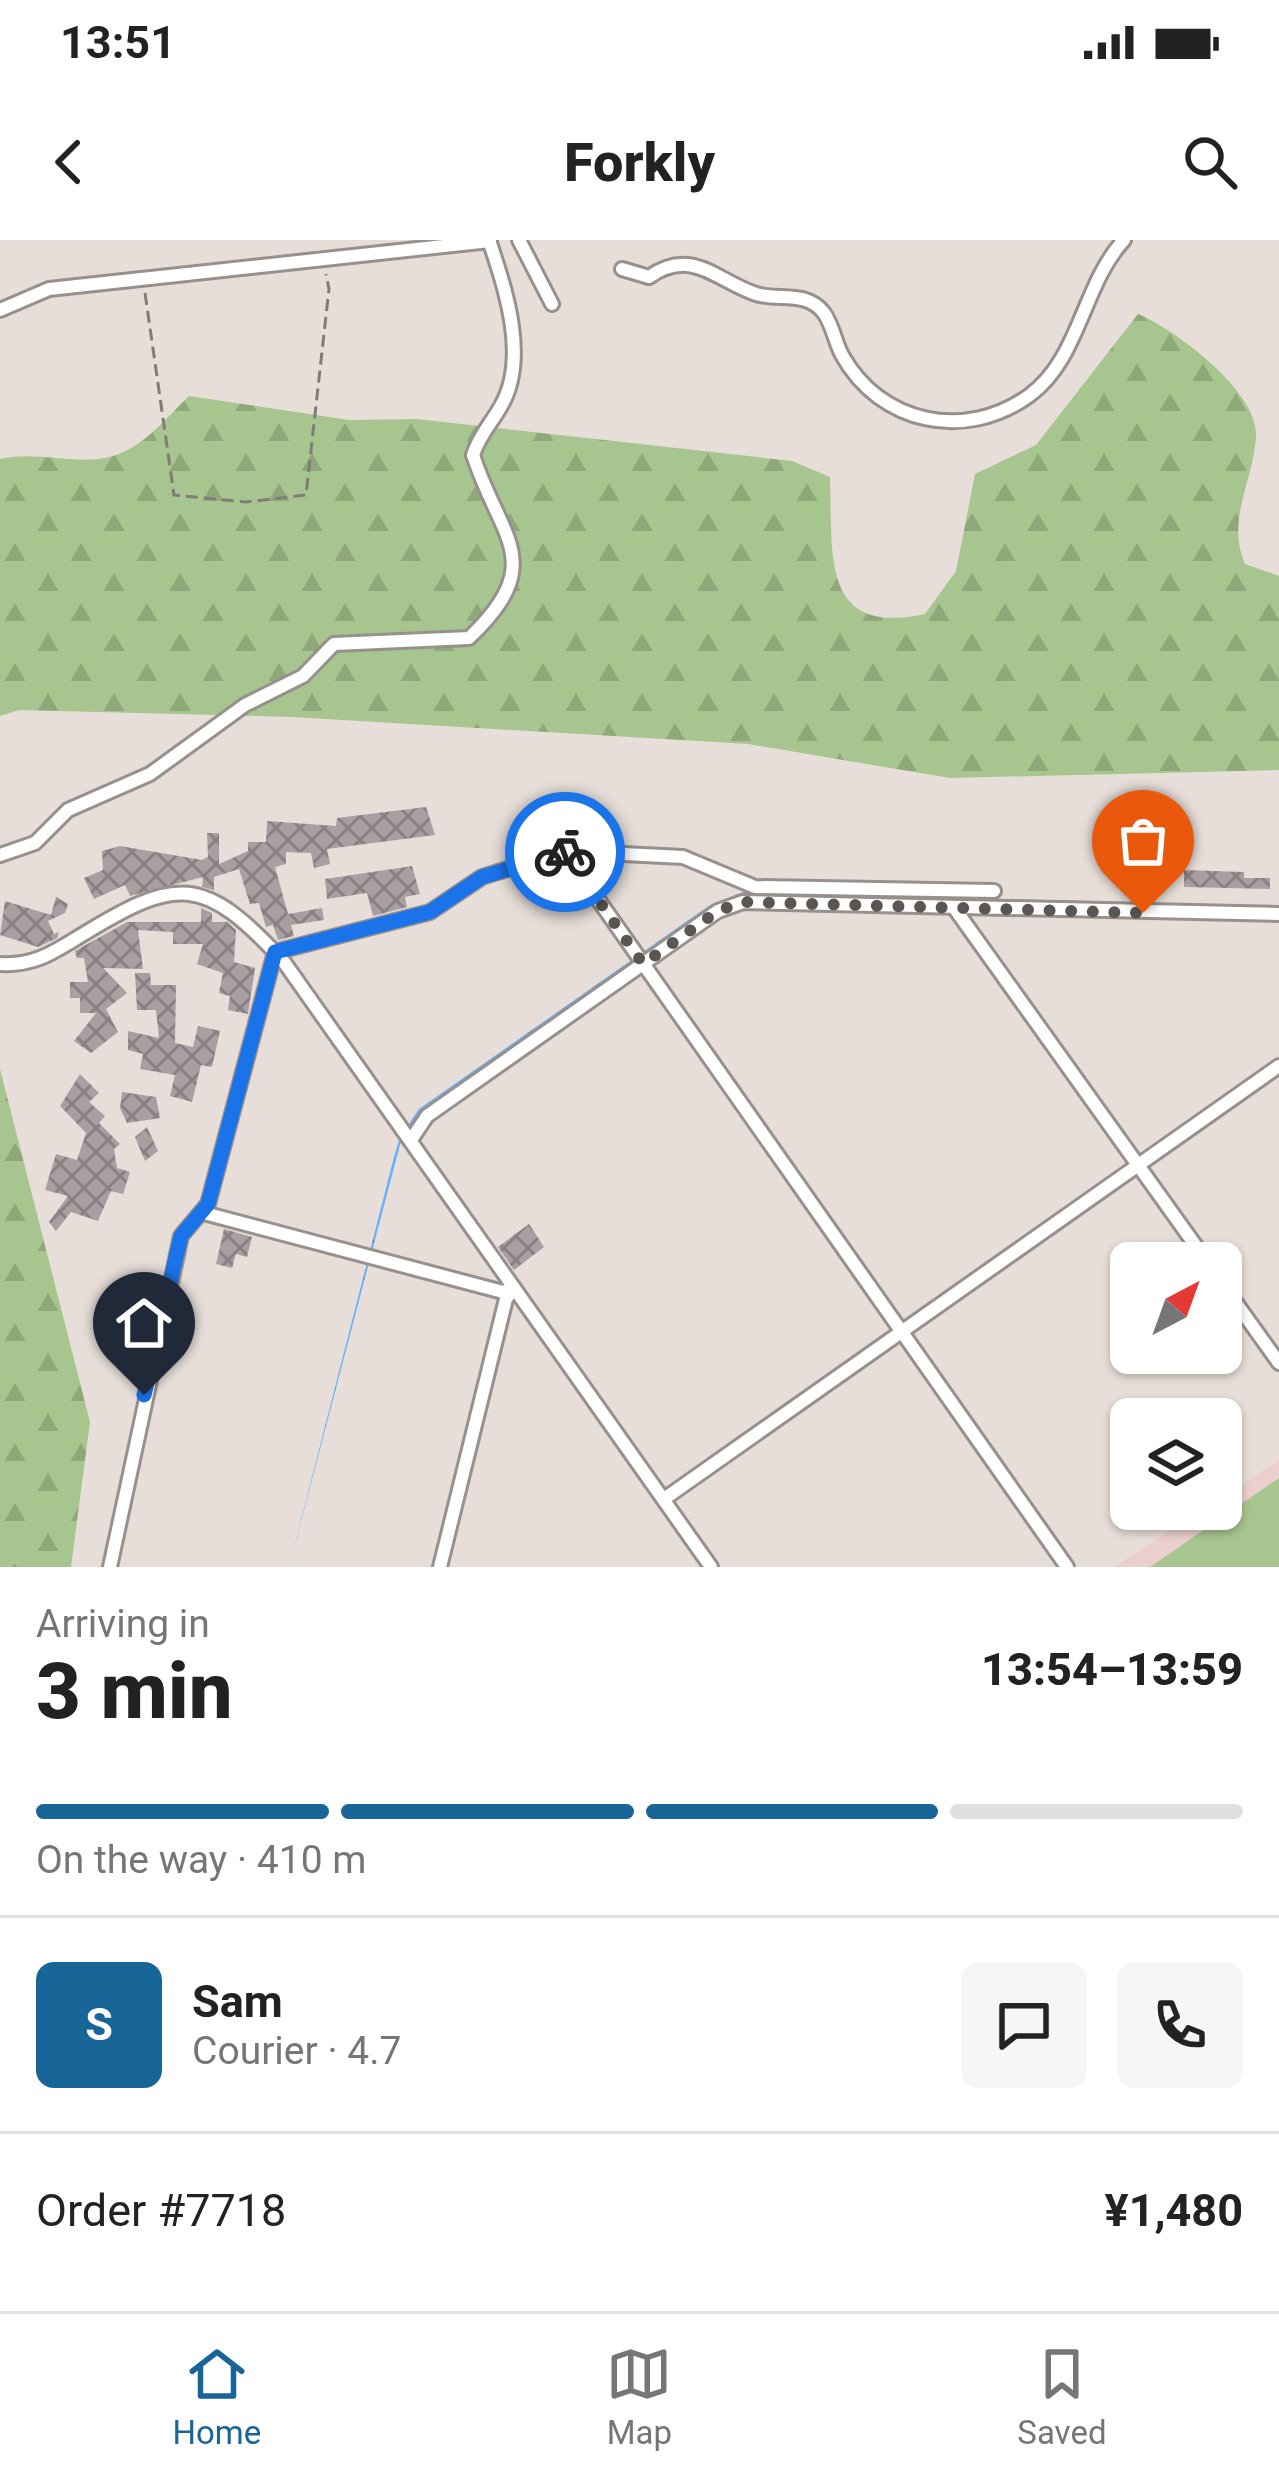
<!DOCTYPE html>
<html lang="en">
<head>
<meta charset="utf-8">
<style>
	:root { --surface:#fff; --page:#f6f6f6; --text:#222; --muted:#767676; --line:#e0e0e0; --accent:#186598 }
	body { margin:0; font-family:Roboto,sans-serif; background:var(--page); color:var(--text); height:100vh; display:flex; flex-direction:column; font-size:45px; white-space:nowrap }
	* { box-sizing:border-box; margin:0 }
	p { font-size:39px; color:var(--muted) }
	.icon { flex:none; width:66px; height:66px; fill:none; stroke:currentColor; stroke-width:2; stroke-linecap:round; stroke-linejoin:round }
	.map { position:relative; height:1327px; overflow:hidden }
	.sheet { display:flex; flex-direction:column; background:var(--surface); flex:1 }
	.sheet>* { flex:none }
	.needle { width:78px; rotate:41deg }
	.buttons { position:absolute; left:1110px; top:1002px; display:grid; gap:24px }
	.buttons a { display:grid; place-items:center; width:132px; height:132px; border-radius:18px; background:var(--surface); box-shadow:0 3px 9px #0004; font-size:60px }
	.pin { position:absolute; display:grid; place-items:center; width:102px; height:102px; color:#fff; margin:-123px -51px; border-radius:50% 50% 50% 0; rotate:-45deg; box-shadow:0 0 12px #0007 }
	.pin .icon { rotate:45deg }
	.courier { position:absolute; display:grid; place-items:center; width:120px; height:120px; margin:-60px; border:9px solid #1a73e8; border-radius:50%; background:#fff; color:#222; box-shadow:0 3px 15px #0007 }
	.head em { font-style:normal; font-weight:800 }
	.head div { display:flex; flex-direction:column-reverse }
	.head { display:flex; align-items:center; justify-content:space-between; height:204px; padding:0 36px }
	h1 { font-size:78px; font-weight:800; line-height:90px }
	.bar { display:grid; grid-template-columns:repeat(4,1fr); gap:18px 12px; align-content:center; height:144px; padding:0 36px }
	.bar i { height:15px; border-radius:9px; background:var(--line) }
	.bar .current { background:var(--accent) }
	.bar p { grid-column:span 4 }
	.line { display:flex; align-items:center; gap:30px; padding:0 36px; border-top:3px solid var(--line) }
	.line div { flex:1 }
	.round { display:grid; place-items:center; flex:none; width:126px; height:126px; border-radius:18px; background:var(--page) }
	.status { display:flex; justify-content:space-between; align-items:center; height:84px; padding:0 60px; background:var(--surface); direction:ltr }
	.status svg { height:33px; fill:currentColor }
	header { display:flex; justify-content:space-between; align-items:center; height:156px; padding:0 36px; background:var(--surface); font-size:54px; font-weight:800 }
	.dock { display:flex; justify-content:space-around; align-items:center; height:168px; border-top:3px solid var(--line); background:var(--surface); font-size:33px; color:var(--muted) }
	.dock a { display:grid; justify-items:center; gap:6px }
	.dock .current { color:var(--accent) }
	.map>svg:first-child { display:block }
</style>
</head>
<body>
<div class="status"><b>13:51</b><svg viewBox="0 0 49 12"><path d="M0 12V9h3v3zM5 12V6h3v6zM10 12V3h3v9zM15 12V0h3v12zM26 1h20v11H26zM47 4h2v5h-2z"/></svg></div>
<header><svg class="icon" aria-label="back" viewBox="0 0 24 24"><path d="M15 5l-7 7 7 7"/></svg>Forkly<svg class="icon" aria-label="search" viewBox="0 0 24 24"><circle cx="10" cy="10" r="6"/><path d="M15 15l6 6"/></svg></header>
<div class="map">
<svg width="1279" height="1327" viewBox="0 0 1279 1327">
	<defs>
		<pattern id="forest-firs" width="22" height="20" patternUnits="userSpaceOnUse" patternTransform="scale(3)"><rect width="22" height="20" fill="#a7c58e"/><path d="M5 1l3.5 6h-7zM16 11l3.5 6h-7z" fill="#8fa879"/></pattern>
		<pattern id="water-ripples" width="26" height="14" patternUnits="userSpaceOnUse" patternTransform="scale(3)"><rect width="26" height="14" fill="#67b0f9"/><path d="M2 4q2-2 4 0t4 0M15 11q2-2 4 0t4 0" fill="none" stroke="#5896d4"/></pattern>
		<pattern id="building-cross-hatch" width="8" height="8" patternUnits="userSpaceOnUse" patternTransform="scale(3)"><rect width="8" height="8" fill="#a99fa3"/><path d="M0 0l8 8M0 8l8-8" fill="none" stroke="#888083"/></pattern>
	</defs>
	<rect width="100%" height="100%" fill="#e7ded9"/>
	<polygon fill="#eacfcd" points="1279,1220 1279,1327 1114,1327 1203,1269 1221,1269 1221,1258"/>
	<polygon fill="#a7c58e" points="1279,1238 1279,1327 1150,1327"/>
	<g fill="url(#forest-firs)">
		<path d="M1138,74C1175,89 1260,153 1256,197C1253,242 1226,280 1245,324L1279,336V530L950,538L748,504L292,477L19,470L0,476V219C36,211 71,224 105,218C140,212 165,179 189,156L349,180L417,179L792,221L830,237C833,313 819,397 925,374L956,331L975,234L1036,205Z"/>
		<polygon points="0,829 90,1182 71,1327 0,1327"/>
	</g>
	<polygon fill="url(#water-ripples)" points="743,652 1279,666 747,656 721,661 421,872 401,901 289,1327 394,917 400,897 419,869 710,665"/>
	<g fill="url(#building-cross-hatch)">
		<polygon points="426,567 435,595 327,609 330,624 314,628 311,613 286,612 286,624 275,627 288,674 322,668 324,680 291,685 294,696 278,700 273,685 266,687 259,663 250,664 239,629 214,637 214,650 202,647 203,637 130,656 125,645 94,659 84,638 103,630 102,611 120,606 202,620 208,617 207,593 219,593 219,624 248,611 248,602 266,602 267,581 336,586 337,578"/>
		<polygon points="412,626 420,654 405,657 407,667 373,676 367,653 327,659 325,639"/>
		<polygon points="1184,630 1244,632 1244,638 1270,638 1270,649 1184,647"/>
		<polygon points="56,657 68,664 65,673 48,681 54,694 59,692 57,698 38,707 0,695 5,661 51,675"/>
		<polygon points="201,668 212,673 212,682 227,682 236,690 234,722 255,728 248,774 228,770 230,756 219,753 223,733 197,724 203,704 173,704 173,692 138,690 143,729 103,728 127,753 106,769 118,792 91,813 74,801 96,773 80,773 80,758 70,758 70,742 88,742 84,718 77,718 75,711 127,682 201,682"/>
		<polygon points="135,733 150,733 151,745 176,745 175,803 193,807 198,786 220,791 212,827 201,825 192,862 170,856 175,835 140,829 143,814 128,810 128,791 159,798 156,770 137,770"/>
		<polygon points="80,834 99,853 89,862 105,876 99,883 120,904 114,909 117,928 130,932 123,954 111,951 98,981 71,972 56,991 49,982 68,956 45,950 56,914 77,920 86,893 60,866"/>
		<polygon points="122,852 156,857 160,878 127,883 120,868"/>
		<polygon points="147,887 158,911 145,921 135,897"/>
		<polygon points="529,984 544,1007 514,1030 498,1007"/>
		<polygon points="224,989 252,997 247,1017 236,1014 232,1028 216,1024"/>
	</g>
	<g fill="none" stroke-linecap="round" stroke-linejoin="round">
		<defs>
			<g id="minor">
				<polyline points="519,0 552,64"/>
				<path d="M622,29L649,37C692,7 715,40 756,54C780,61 806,50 824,73C833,86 835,102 842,115C880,184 966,202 1030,155C1080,118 1083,44 1124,0"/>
				<polyline points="0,70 49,49 490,1"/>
				<polyline points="564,611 1067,1327"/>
				<path d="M0,615L35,603L68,570L150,534L245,465L303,436L334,404L469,398C549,322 500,299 473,215C480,194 491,184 501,166C529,118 505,48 489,0"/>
				<polyline points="955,669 1208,1023"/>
				<polyline points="275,712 430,672 482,637 564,611 683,617 755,647 994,651"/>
				<path d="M0,724C32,726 51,714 77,698C177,636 203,634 284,722L711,1327"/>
				<polyline points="411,900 427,876 718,671 743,662 1279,674"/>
				<polyline points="204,973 503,1052 514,1048"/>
				<polyline points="1221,1042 1279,1123"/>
				<polyline points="664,1259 1279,826"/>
				<polyline points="110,1327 181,996 208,964 275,712"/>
				<polyline points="440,1327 506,1059 513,1049"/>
			</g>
		</defs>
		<use href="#minor" stroke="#98908c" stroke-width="18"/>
		<polyline stroke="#827c79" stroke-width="3" stroke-dasharray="12 6" stroke-linecap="butt" points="145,53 174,255 246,262 306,255 329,49 326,34"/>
		<use href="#minor" stroke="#fff" stroke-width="12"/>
	</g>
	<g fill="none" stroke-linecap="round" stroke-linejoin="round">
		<polyline stroke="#5b5653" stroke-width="12" stroke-dasharray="0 21.6" points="565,612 643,724 718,671 743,662 1143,673"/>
		<polyline stroke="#1a73e8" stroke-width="15" points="144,1155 181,996 208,964 275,712 430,672 482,637 565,612"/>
	</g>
</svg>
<div class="buttons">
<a><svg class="needle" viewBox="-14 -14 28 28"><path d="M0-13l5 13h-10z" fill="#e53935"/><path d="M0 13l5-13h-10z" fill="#767676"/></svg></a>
<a><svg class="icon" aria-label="layers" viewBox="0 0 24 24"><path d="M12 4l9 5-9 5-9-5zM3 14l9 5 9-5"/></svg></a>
</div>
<div class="pin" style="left:1143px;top:673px;background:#ea580c"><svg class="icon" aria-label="bag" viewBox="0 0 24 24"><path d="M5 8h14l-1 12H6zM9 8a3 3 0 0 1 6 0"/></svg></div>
<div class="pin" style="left:144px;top:1155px;background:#1f2937"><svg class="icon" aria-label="home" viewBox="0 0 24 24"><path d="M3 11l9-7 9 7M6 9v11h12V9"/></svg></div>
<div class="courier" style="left:565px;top:612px"><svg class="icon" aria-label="bike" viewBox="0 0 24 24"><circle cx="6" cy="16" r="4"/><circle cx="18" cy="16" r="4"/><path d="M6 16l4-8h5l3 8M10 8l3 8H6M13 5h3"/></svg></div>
</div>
<section class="sheet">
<div class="head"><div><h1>3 min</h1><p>Arriving in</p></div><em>13:54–13:59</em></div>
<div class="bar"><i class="current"></i><i class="current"></i><i class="current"></i><i></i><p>On the way · 410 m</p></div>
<div class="line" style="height:216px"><b class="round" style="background:var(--accent);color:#fff">S</b><div><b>Sam</b><p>Courier · 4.7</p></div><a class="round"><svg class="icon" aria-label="chat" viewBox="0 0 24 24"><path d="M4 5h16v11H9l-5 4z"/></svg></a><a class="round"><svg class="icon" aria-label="phone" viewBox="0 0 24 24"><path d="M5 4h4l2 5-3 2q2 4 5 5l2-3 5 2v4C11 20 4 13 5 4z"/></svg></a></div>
<div class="line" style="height:156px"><div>Order #7718</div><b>¥1,480</b></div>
</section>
<nav class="dock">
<a class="current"><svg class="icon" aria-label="home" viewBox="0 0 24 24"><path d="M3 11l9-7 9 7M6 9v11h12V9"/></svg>Home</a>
<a><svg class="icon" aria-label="map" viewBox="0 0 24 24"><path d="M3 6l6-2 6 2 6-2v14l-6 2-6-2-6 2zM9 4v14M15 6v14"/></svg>Map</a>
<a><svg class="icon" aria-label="saved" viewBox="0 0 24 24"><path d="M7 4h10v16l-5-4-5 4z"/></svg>Saved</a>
</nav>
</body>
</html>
